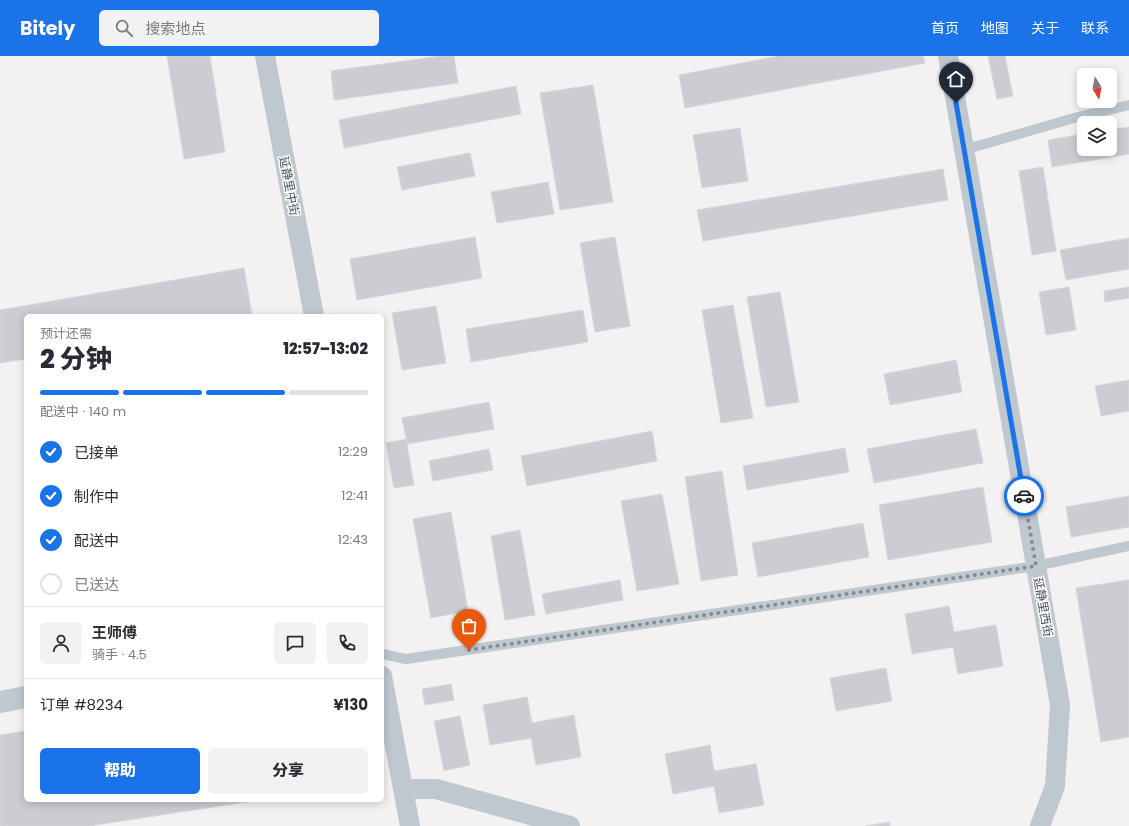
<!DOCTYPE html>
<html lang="zh">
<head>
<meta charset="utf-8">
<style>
	:root { --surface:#fff; --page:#f2f2f3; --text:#2b2b33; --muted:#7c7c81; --line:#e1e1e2; --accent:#1a73e8 }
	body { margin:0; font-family:Poppins,"Noto Sans SC",sans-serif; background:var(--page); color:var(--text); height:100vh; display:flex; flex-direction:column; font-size:15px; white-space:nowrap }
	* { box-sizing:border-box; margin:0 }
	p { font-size:13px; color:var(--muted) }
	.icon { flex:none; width:22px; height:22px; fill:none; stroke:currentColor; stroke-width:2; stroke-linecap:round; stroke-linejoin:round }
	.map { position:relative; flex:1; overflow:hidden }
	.details { position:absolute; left:24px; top:258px; width:360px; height:488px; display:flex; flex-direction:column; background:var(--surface); border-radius:6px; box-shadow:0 2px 10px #0003 }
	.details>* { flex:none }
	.needle { width:26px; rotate:170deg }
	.tools { position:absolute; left:1077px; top:12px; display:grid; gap:8px }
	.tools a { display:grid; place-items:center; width:40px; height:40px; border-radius:6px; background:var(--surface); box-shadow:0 2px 10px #0003; font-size:20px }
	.pin { position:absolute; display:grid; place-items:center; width:34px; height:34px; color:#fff; margin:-41px -17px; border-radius:50% 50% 50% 0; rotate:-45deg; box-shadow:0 0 4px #0007 }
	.pin .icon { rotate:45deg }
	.courier { position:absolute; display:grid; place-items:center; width:40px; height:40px; margin:-20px; border:3px solid #1a73e8; border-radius:50%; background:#fff; color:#222; box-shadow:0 1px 5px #0007 }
	.head em { font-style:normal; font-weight:800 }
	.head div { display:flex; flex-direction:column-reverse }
	.head { display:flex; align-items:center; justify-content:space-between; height:68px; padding:0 16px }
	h1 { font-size:26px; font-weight:800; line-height:30px }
	.bar { display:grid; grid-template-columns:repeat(4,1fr); gap:6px 4px; align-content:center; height:48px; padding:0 16px }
	.bar i { height:5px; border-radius:3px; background:var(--line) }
	.bar .on { background:var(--accent) }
	.bar p { grid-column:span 4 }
	.line { display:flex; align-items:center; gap:10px; padding:0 16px; border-top:1px solid var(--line) }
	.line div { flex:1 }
	.round { display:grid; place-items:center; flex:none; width:42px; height:42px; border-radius:6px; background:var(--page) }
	ol { padding:0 16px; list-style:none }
	li { display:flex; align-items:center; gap:12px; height:44px }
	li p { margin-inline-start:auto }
	li .icon { padding:4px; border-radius:50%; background:var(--accent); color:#fff; stroke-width:4 }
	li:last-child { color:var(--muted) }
	li i { width:22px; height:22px; border:2px solid var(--line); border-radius:50% }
	.button { display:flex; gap:8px; margin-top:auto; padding:8px 16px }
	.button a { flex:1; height:46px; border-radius:6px; background:var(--accent); color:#fff; font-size:16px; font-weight:800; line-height:46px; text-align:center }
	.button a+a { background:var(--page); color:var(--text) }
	header { display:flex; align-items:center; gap:24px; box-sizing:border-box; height:56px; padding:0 20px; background:var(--accent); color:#fff }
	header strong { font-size:19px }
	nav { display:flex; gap:22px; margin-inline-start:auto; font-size:14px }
	.search { width:280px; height:36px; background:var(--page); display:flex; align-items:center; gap:10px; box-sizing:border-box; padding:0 14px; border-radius:6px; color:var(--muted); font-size:15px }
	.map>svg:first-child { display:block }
</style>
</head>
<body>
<header>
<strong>Bitely</strong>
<div class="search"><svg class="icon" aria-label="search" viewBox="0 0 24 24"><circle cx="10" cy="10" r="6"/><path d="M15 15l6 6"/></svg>搜索地点</div>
<nav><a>首页</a><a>地图</a><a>关于</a><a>联系</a></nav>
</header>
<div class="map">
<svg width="1129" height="770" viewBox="0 0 1129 770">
	<rect width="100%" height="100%" fill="#f3f1f1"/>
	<g fill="#cbcdd3" stroke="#d5d7dc">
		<polygon points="167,0 210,0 225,96 184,103"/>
		<polygon points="441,0 454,0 458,27 334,44 331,15"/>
		<polygon points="779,0 923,0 925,7 685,52 679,19"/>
		<polygon points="988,0 1005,0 1013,40 997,43"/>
		<polygon points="593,29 613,146 560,154 540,37"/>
		<polygon points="516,30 521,58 344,92 339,64"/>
		<polygon points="1129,71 1129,98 1052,111 1048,84 1084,78 1084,93 1110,93 1110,74"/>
		<polygon points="740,72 748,125 702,132 693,79"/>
		<polygon points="470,97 475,120 402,134 397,111"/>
		<polygon points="1043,111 1056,195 1032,199 1019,115"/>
		<polygon points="943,113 948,144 703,185 697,154"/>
		<polygon points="548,126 554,158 497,167 491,136"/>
		<polygon points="475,181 482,222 357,244 350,203"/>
		<polygon points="615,181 630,270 595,276 580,187"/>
		<polygon points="1129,182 1129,213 1066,224 1060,194"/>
		<polygon points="244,212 252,260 26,260 26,303 0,307 0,254"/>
		<polygon points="1069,231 1076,274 1046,279 1039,236"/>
		<polygon points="1129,231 1129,242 1105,246 1104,235"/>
		<polygon points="780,236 799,346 766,351 747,241"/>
		<polygon points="733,249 753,362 721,367 702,254"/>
		<polygon points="436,250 446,307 402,314 392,257"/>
		<polygon points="583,254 588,286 471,306 466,273"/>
		<polygon points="956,304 962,336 890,349 884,318"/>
		<polygon points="1129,324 1129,355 1101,360 1095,330"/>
		<polygon points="489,346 494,373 407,388 402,362"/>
		<polygon points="976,373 983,407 874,427 867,393"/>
		<polygon points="652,375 657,405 527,430 521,400"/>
		<polygon points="406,383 414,429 394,432 386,387"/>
		<polygon points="845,392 849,416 747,434 743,410"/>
		<polygon points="489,393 493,414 433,425 429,405"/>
		<polygon points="722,415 738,519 701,525 685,421"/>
		<polygon points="983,431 992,486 888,504 879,449"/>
		<polygon points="662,438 679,528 637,535 621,445"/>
		<polygon points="1129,440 1129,471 1071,481 1066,451"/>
		<polygon points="451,456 468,555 431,562 413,463"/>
		<polygon points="863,467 869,501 758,521 752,487"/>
		<polygon points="520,474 535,559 505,564 491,480"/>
		<polygon points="620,524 623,544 546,558 542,538"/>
		<polygon points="1129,524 1129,681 1101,686 1076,532"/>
		<polygon points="949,550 954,576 996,569 1003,610 958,618 953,591 912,598 905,558"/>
		<polygon points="886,612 892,645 836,655 830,622"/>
		<polygon points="451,628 454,644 425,649 422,633"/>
		<polygon points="527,641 532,667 574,659 581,701 536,709 531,682 490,689 483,649"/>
		<polygon points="460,660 470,709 444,715 434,665"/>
		<polygon points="26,675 26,744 252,744 252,745 89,770 0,770 0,679"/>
		<polygon points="710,689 714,715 756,708 764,749 719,757 714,730 673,738 665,698"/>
		<polygon points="889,766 890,770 866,770"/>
	</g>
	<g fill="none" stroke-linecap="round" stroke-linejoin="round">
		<g stroke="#bfc8cf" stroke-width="10">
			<polyline points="964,94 1074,62 1129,49"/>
			<polyline points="382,598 406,603 1036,510 1129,490"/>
		</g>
		<g stroke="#bfc8cf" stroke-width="20">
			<polyline points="265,0 314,260"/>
			<polyline points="948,0 1060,649 1055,730 1040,770"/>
			<polyline points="382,620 410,770"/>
			<polyline points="403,733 436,733 570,770"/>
		</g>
		<polyline stroke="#bfc9d3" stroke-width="22" points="0,646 26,641"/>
	</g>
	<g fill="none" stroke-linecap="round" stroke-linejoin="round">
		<polyline stroke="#848b91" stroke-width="4" stroke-dasharray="0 7.2" points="469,594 1036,510 1024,440"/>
		<polyline stroke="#1a73e8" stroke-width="5" points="956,47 1024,440"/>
	</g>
	<g text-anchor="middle" stroke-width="3" stroke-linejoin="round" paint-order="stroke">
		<g font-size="12" fill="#49545d" stroke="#fff">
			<text transform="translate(289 130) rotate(79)" y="4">延静里中街</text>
			<text transform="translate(1043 551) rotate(80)" y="4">延静里西街</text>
		</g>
	</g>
</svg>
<div class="tools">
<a><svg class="needle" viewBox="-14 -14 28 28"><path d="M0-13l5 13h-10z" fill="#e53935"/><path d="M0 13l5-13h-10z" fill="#7c7c81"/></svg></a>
<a><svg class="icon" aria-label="layers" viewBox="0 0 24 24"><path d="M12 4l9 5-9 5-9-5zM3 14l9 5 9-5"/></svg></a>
</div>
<div class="pin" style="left:469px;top:594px;background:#ea580c"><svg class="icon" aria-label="bag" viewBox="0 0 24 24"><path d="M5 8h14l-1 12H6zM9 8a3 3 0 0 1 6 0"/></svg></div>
<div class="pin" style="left:956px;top:47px;background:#1f2937"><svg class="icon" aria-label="home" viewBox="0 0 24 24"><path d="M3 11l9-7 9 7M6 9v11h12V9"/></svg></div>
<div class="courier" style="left:1024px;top:440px"><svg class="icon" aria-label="car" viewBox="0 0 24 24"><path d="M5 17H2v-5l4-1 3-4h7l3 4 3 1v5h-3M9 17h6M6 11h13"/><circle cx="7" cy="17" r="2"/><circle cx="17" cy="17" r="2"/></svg></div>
<section class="details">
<div class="head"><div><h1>2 分钟</h1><p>预计还需</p></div><em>12:57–13:02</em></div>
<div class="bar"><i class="on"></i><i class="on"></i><i class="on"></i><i></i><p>配送中 · 140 m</p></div>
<ol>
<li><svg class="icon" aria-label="check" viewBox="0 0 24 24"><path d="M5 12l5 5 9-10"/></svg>已接单<p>12:29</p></li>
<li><svg class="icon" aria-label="check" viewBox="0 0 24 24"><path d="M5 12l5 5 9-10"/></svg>制作中<p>12:41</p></li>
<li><svg class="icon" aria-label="check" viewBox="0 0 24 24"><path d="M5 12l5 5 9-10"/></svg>配送中<p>12:43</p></li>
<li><i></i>已送达</li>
</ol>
<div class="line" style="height:72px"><a class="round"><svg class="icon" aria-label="person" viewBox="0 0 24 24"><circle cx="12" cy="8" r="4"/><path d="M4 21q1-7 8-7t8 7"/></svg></a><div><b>王师傅</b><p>骑手 · 4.5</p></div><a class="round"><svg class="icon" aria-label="chat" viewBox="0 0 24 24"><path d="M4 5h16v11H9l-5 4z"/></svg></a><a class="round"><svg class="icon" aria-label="phone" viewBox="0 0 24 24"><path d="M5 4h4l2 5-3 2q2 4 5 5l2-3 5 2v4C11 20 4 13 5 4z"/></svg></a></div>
<div class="line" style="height:52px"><div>订单 #8234</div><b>¥130</b></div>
<div class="button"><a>帮助</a><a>分享</a></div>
</section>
</div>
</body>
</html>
